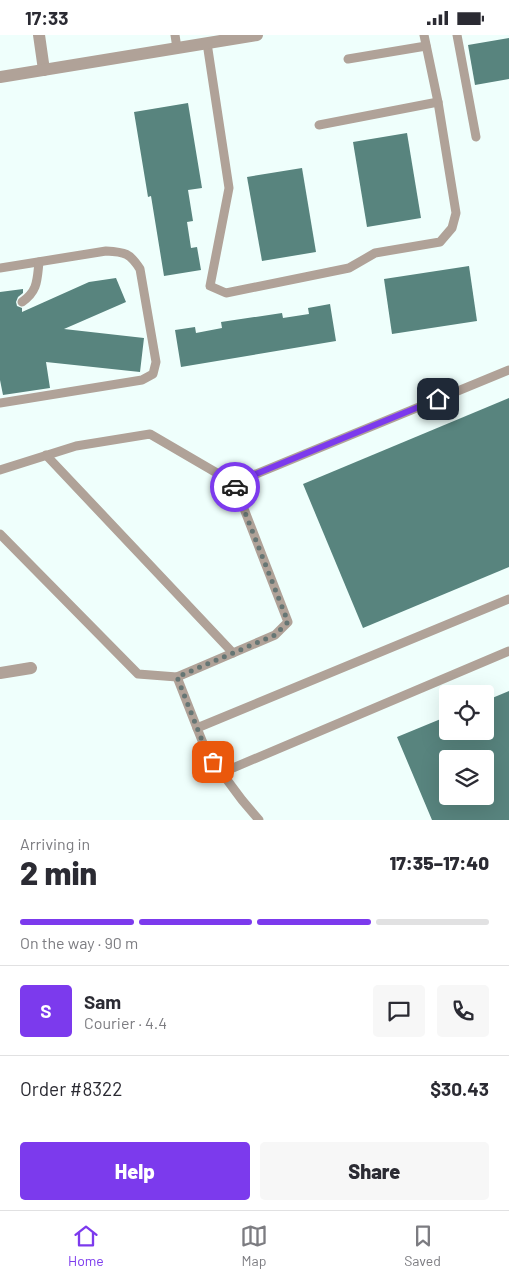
<!DOCTYPE html>
<html lang="en">
<head>
<meta charset="utf-8">
<style>
	:root { --surface:#fff; --page:#f7f7f7; --text:#2b2b33; --muted:#7c7c81; --line:#e1e1e2; --accent:#7c3aed }
	body { margin:0; font-family:Barlow,sans-serif; background:var(--page); color:var(--text); height:100vh; display:flex; flex-direction:column; font-size:19px; white-space:nowrap }
	* { box-sizing:border-box; margin:0 }
	p { font-size:16px; color:var(--muted) }
	.icon { flex:none; width:28px; height:28px; fill:none; stroke:currentColor; stroke-width:2; stroke-linecap:round; stroke-linejoin:round }
	.map { position:relative; height:785px; overflow:hidden }
	.side { display:flex; flex-direction:column; background:var(--surface); flex:1 }
	.side>* { flex:none }
	.buttons { position:absolute; left:439px; top:650px; display:grid; gap:10px }
	.buttons a { display:grid; place-items:center; width:55px; height:55px; border-radius:5px; background:var(--surface); box-shadow:0 5px 20px #0002; font-size:25px }
	.pin { position:absolute; display:grid; place-items:center; width:42px; height:42px; color:#fff; margin:-21px; border-radius:10px; box-shadow:0 2px 8px #0006 }
	.courier { position:absolute; display:grid; place-items:center; width:50px; height:50px; margin:-25px; border:4px solid #7c3aed; border-radius:50%; background:#fff; color:#222; box-shadow:0 1px 6px #0007 }
	.head em { font-style:normal; font-weight:800 }
	.head div { display:flex; flex-direction:column-reverse }
	.head { display:flex; align-items:center; justify-content:space-between; height:85px; padding:0 20px }
	h1 { font-size:32px; font-weight:800; line-height:38px }
	.bar { display:grid; grid-template-columns:repeat(4,1fr); gap:8px 5px; align-content:center; height:60px; padding:0 20px }
	.bar i { height:6px; border-radius:4px; background:var(--line) }
	.bar .current { background:var(--accent) }
	.bar p { grid-column:span 4 }
	.line { display:flex; align-items:center; gap:12px; padding:0 20px; border-top:1px solid var(--line) }
	.line div { flex:1 }
	.round { display:grid; place-items:center; flex:none; width:52px; height:52px; border-radius:5px; background:var(--page) }
	.action { display:flex; gap:10px; margin-top:auto; padding:10px 20px }
	.action a { flex:1; height:58px; border-radius:5px; background:var(--accent); color:#fff; font-size:20px; font-weight:800; line-height:58px; text-align:center }
	.action a+a { background:var(--page); color:var(--text) }
	.status { display:flex; justify-content:space-between; align-items:center; height:35px; padding:0 25px; background:var(--surface); direction:ltr }
	.status svg { height:14px; fill:currentColor }
	.dock { display:flex; justify-content:space-around; align-items:center; height:70px; border-top:1px solid var(--line); background:var(--surface); font-size:14px; color:var(--muted) }
	.dock a { display:grid; justify-items:center; gap:2px }
	.dock .current { color:var(--accent) }
	.map>svg:first-child { display:block }
</style>
</head>
<body>
<div class="status"><b>17:33</b><svg viewBox="0 0 49 12"><path d="M0 12V9h3v3zM5 12V6h3v6zM10 12V3h3v9zM15 12V0h3v12zM26 1h20v11H26zM47 4h2v5h-2z"/></svg></div>
<div class="map">
<svg width="509" height="785" viewBox="0 0 509 785">
	<rect width="100%" height="100%" fill="#effffc"/>
	<g fill="#58847e" fill-rule="evenodd">
		<polygon points="509,3 509,44 475,50 468,10"/>
		<polygon points="188,68 202,153 188,155 193,186 187,187 191,213 197,212 201,235 164,241 151,161 148,162 134,77"/>
		<polygon points="407,98 421,183 367,192 353,107"/>
		<polygon points="302,133 316,217 262,226 247,142"/>
		<polygon points="469,231 477,286 392,299 384,244"/>
		<polygon points="116,243 126,267 64,294 144,303 140,337 46,327 50,353 3,360 0,345 0,257 23,254 23,258 18,262 16,267 17,271 22,273 22,277 89,247"/>
		<polygon points="330,269 336,306 181,332 175,295 195,292 196,298 222,293 221,287 282,278 283,283 309,279 308,273"/>
		<polygon points="509,363 509,532 363,593 303,449"/>
		<path d="M509,656V785H432L397,702L448,681V696H485V666ZM448,724H485V761H448Z"/>
	</g>
	<g fill="none" stroke-linecap="round" stroke-linejoin="round">
		<g stroke="#b0a298" stroke-width="9">
			<polyline points="175,0 177,13"/>
			<polyline points="457,0 476,102"/>
			<polyline points="207,8 229,153 210,251 226,258 349,233 375,218 440,207 452,193 456,178 438,67 424,0"/>
			<polyline points="348,24 426,11"/>
			<polyline points="319,90 438,67"/>
			<path d="M0,233L106,216C125,217 130,218 140,234L156,327L153,339L142,345L0,368"/>
			<path d="M22,267C38,256 37,245 39,227"/>
			<polyline points="46,420 233,618"/>
			<polyline points="0,435 76,411 150,399 234,448 288,587 275,600 177,642 197,693"/>
			<polyline points="234,448 509,335"/>
			<polyline points="0,499 138,639 177,642"/>
			<polyline points="221,738 509,616"/>
			<polyline points="259,785 242,765 207,718 197,693 509,564"/>
		</g>
		<g stroke="#b0a298" stroke-width="12">
			<polyline points="39,0 44,35"/>
			<polyline points="0,42 257,0"/>
			<polyline points="0,638 31,633"/>
		</g>
	</g>
	<g fill="none" stroke-linecap="round" stroke-linejoin="round">
		<polyline stroke="#667674" stroke-width="5" stroke-dasharray="0 9" points="213,727 207,718 177,642 275,600 288,587 235,452"/>
		<polyline stroke="#7c3aed" stroke-width="6" points="235,452 234,448 438,364"/>
	</g>
</svg>
<div class="buttons">
<a><svg class="icon" aria-label="locate" viewBox="0 0 24 24"><circle cx="12" cy="12" r="6"/><path d="M12 2v4M12 18v4M2 12h4M18 12h4"/></svg></a>
<a><svg class="icon" aria-label="layers" viewBox="0 0 24 24"><path d="M12 4l9 5-9 5-9-5zM3 14l9 5 9-5"/></svg></a>
</div>
<div class="pin" style="left:213px;top:727px;background:#ea580c"><svg class="icon" aria-label="bag" viewBox="0 0 24 24"><path d="M5 8h14l-1 12H6zM9 8a3 3 0 0 1 6 0"/></svg></div>
<div class="pin" style="left:438px;top:364px;background:#1f2937"><svg class="icon" aria-label="home" viewBox="0 0 24 24"><path d="M3 11l9-7 9 7M6 9v11h12V9"/></svg></div>
<div class="courier" style="left:235px;top:452px"><svg class="icon" aria-label="car" viewBox="0 0 24 24"><path d="M5 17H2v-5l4-1 3-4h7l3 4 3 1v5h-3M9 17h6M6 11h13"/><circle cx="7" cy="17" r="2"/><circle cx="17" cy="17" r="2"/></svg></div>
</div>
<section class="side">
<div class="head"><div><h1>2 min</h1><p>Arriving in</p></div><em>17:35–17:40</em></div>
<div class="bar"><i class="current"></i><i class="current"></i><i class="current"></i><i></i><p>On the way · 90 m</p></div>
<div class="line" style="height:90px"><b class="round" style="background:var(--accent);color:#fff">S</b><div><b>Sam</b><p>Courier · 4.4</p></div><a class="round"><svg class="icon" aria-label="chat" viewBox="0 0 24 24"><path d="M4 5h16v11H9l-5 4z"/></svg></a><a class="round"><svg class="icon" aria-label="phone" viewBox="0 0 24 24"><path d="M5 4h4l2 5-3 2q2 4 5 5l2-3 5 2v4C11 20 4 13 5 4z"/></svg></a></div>
<div class="line" style="height:65px"><div>Order #8322</div><b>$30.43</b></div>
<div class="action"><a>Help</a><a>Share</a></div>
</section>
<nav class="dock">
<a class="current"><svg class="icon" aria-label="home" viewBox="0 0 24 24"><path d="M3 11l9-7 9 7M6 9v11h12V9"/></svg>Home</a>
<a><svg class="icon" aria-label="map" viewBox="0 0 24 24"><path d="M3 6l6-2 6 2 6-2v14l-6 2-6-2-6 2zM9 4v14M15 6v14"/></svg>Map</a>
<a><svg class="icon" aria-label="saved" viewBox="0 0 24 24"><path d="M7 4h10v16l-5-4-5 4z"/></svg>Saved</a>
</nav>
</body>
</html>
